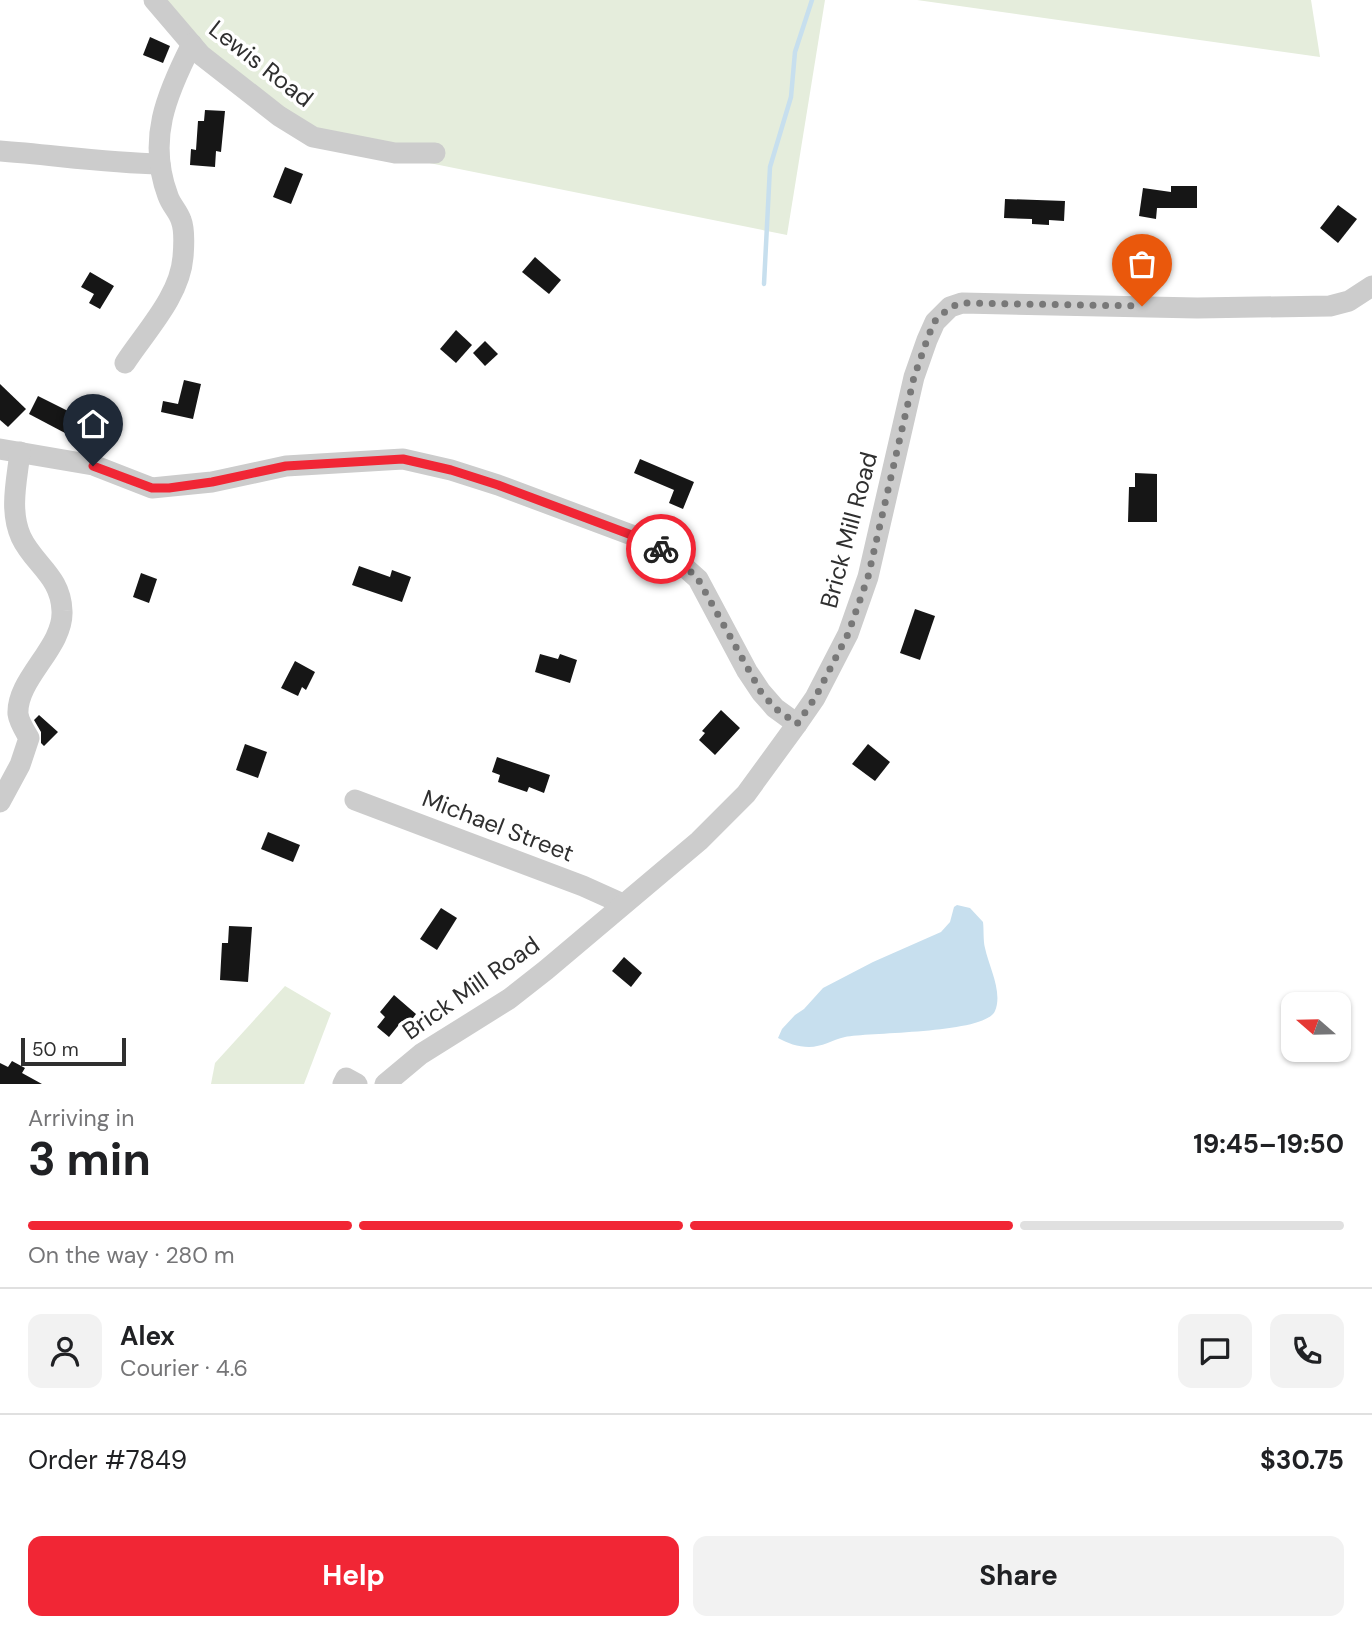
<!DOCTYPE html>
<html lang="en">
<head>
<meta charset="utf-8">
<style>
	:root { --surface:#fff; --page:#f2f2f2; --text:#202124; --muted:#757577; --line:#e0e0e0; --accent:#f12635 }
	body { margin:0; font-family:"DM Sans",sans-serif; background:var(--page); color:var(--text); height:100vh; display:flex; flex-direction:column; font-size:26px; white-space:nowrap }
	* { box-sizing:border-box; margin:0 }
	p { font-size:23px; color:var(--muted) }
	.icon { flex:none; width:38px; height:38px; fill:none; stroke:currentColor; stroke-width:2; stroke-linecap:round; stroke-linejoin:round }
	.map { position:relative; height:1084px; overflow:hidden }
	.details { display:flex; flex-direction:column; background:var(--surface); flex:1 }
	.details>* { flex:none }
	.needle { width:46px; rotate:290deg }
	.fabs { position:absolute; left:1281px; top:992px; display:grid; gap:14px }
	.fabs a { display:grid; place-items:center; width:70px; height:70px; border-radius:14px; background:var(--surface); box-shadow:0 2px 5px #0004; font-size:35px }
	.scale { position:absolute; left:21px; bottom:18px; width:105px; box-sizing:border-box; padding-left:7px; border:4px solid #2f2f2f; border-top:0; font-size:19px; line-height:24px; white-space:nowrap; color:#2f2f2f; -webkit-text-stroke:5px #fff; paint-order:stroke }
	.pin { position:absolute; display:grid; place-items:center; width:60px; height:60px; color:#fff; margin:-72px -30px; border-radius:50% 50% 50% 0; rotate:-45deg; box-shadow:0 0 7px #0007 }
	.pin .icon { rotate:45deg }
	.courier { position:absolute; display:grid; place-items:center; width:70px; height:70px; margin:-35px; border:5px solid #f12635; border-radius:50%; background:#fff; color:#222; box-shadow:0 2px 9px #0007 }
	.summary em { font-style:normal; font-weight:700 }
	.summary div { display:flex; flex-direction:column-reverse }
	.summary { display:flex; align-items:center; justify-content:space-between; height:119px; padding:0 28px }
	h1 { font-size:46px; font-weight:700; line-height:52px }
	.bar { display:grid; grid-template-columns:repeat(4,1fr); gap:10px 7px; align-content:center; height:84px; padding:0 28px }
	.bar i { height:9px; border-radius:5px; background:var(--line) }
	.bar .on { background:var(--accent) }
	.bar p { grid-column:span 4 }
	.line { display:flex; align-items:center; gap:18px; padding:0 28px; border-top:2px solid var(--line) }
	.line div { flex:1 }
	.round { display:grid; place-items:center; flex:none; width:74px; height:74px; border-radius:14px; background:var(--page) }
	.button { display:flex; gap:14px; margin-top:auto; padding:14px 28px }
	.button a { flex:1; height:80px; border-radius:14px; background:var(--accent); color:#fff; font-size:28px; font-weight:700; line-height:80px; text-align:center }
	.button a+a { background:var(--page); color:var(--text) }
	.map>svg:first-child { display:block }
</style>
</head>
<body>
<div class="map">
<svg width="1372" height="1084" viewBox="0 0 1372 1084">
	<rect width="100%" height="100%" fill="#fff"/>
	<g fill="#e5eddc">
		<polygon points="145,0 825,0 787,235 330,143"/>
		<polygon points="917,0 1311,0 1320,57"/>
		<polygon points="285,986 331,1013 304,1084 211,1084 215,1063"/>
	</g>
	<path fill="#c7dfee" d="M957,905L970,908L983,922C984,930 983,940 985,948C989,967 1003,992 995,1011C985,1034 870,1032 845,1037C832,1040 822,1047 809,1047C798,1047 787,1043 778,1038L782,1029L795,1015L804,1009L823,988L873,962L941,932L950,922L954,907Z"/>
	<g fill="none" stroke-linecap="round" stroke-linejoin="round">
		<polyline stroke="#c7dfee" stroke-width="4.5" points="764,284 770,167 791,97 795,52 812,0"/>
	</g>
	<g fill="#161616">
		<polygon points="150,37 170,46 163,63 143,55"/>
		<polygon points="205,110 225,111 221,152 216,151 215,167 190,165 191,149 196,150 198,121 204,121"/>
		<polygon points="285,167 303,174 291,204 273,197"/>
		<polygon points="1171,186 1197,186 1197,208 1157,208 1156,219 1139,216 1143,188 1171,192"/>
		<polygon points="1005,199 1065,201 1064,221 1049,220 1049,225 1032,224 1032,219 1004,218"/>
		<polygon points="1338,205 1357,219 1338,243 1320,228"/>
		<polygon points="535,257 561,280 549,294 522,272"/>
		<polygon points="90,272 114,286 100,309 89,303 94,294 81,287"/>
		<polygon points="456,330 472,345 456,363 440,349"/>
		<polygon points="485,341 498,354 485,366 473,353"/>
		<polygon points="184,380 201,384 193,419 161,412 163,401 178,404"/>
		<polygon points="0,384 26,409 8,427 0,420"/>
		<polygon points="38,396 74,414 65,433 29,414"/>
		<polygon points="640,459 694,482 683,509 669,503 674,490 634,473"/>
		<polygon points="1135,473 1157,474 1157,522 1128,522 1129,487 1135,487"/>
		<polygon points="359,566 390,577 392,570 411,577 402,602 352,585"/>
		<polygon points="141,573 157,579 149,603 133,597"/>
		<polygon points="915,609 935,616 920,660 900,653"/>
		<polygon points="540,654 558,659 560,654 577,660 570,683 535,672"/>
		<polygon points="295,661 315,672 306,690 302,687 298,696 281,688"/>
		<polygon points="721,710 740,728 715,755 699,740 705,733 702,731"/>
		<polygon points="39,715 58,732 44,746 41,743 41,732 34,720"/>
		<polygon points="245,744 267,752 258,778 236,770"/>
		<polygon points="868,744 890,762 875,781 852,764"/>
		<polygon points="497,757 550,775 544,793 529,787 527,792 498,782 500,775 492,772"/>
		<polygon points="268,832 300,845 293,862 261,849"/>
		<polygon points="441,908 457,918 437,950 420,939"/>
		<polygon points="229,926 252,927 248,982 220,980 222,943 228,943"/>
		<polygon points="624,957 642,973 631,987 612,971"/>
		<polygon points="394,995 416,1014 407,1026 402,1021 389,1037 377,1027 385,1017 380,1012"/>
		<polygon points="12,1061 25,1068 22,1073 42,1084 0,1084 0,1063 8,1067"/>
	</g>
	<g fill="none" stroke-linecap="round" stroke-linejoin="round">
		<g stroke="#ccc" stroke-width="21">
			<polyline points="154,0 201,55 279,116 313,137 395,153 435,153"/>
			<path d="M0,151C54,155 106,163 160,164"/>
			<path d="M125,363C146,331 180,296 183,257C184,245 185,230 181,220C178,211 171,205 168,196C147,140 166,95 192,44"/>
			<polyline points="0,449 93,465 152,488 212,482 286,466 403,459 451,470 498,485 645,540 670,554 698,579 747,671 761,692 775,708 797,724"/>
			<polyline points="355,800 583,886 623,904"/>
			<path d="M0,802L20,765L29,738C25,731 19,722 18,714C16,679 64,647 62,611C61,576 34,565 21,537C9,510 17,480 20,452"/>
			<polyline points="343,1084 346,1078 357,1084"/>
			<polyline points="385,1084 421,1054 509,999 546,970 699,841 746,794 797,724 815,698 848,634 868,577 914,377 927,340 935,322 950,307 962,303 1197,308 1330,306 1349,301 1372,286"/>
		</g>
	</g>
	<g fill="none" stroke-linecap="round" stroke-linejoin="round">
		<polyline stroke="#787878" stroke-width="7" stroke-dasharray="0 12.6" points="661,549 686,567 698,579 761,692 775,708 797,724 815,698 848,634 868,577 914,377 927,340 934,322 950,307 962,303 1142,306"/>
		<polyline stroke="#f12635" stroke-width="9" points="93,466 152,488 169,488 212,482 286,466 403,459 451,470 498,485 645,540 661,549"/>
	</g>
	<g text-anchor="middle" stroke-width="7" stroke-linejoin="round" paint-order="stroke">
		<g font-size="24" fill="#2f2f2f" stroke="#fff">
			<text transform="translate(261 64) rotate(38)" y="8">Lewis Road</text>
			<text transform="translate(849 530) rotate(-75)" y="8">Brick Mill Road</text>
			<text transform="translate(498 826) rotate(21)" y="8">Michael Street</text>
			<text transform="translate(471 988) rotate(-35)" y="8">Brick Mill Road</text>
		</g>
	</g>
</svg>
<div class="fabs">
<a><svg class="needle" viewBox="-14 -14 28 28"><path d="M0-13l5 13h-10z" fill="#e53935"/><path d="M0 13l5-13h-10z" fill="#757577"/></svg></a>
</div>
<div class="scale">50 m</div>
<div class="pin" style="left:1142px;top:306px;background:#ea580c"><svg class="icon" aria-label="bag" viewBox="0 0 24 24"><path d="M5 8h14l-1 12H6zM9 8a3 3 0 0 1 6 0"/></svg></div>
<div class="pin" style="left:93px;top:466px;background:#1f2937"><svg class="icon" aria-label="home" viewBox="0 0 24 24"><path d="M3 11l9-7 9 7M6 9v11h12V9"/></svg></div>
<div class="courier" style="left:661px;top:549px"><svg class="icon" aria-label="bike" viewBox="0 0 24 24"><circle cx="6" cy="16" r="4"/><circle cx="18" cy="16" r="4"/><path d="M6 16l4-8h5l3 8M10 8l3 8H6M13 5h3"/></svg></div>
</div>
<section class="details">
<div class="summary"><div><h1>3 min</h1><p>Arriving in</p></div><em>19:45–19:50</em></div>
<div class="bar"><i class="on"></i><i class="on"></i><i class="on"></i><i></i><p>On the way · 280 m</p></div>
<div class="line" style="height:126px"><a class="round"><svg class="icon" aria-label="person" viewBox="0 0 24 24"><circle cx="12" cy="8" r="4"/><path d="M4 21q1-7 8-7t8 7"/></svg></a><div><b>Alex</b><p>Courier · 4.6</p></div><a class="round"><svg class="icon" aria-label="chat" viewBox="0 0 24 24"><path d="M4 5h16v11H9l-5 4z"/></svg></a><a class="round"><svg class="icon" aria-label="phone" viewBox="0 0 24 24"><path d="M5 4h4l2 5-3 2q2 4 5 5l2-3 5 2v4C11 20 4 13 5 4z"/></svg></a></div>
<div class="line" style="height:91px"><div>Order #7849</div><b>$30.75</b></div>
<div class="button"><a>Help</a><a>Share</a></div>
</section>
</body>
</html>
